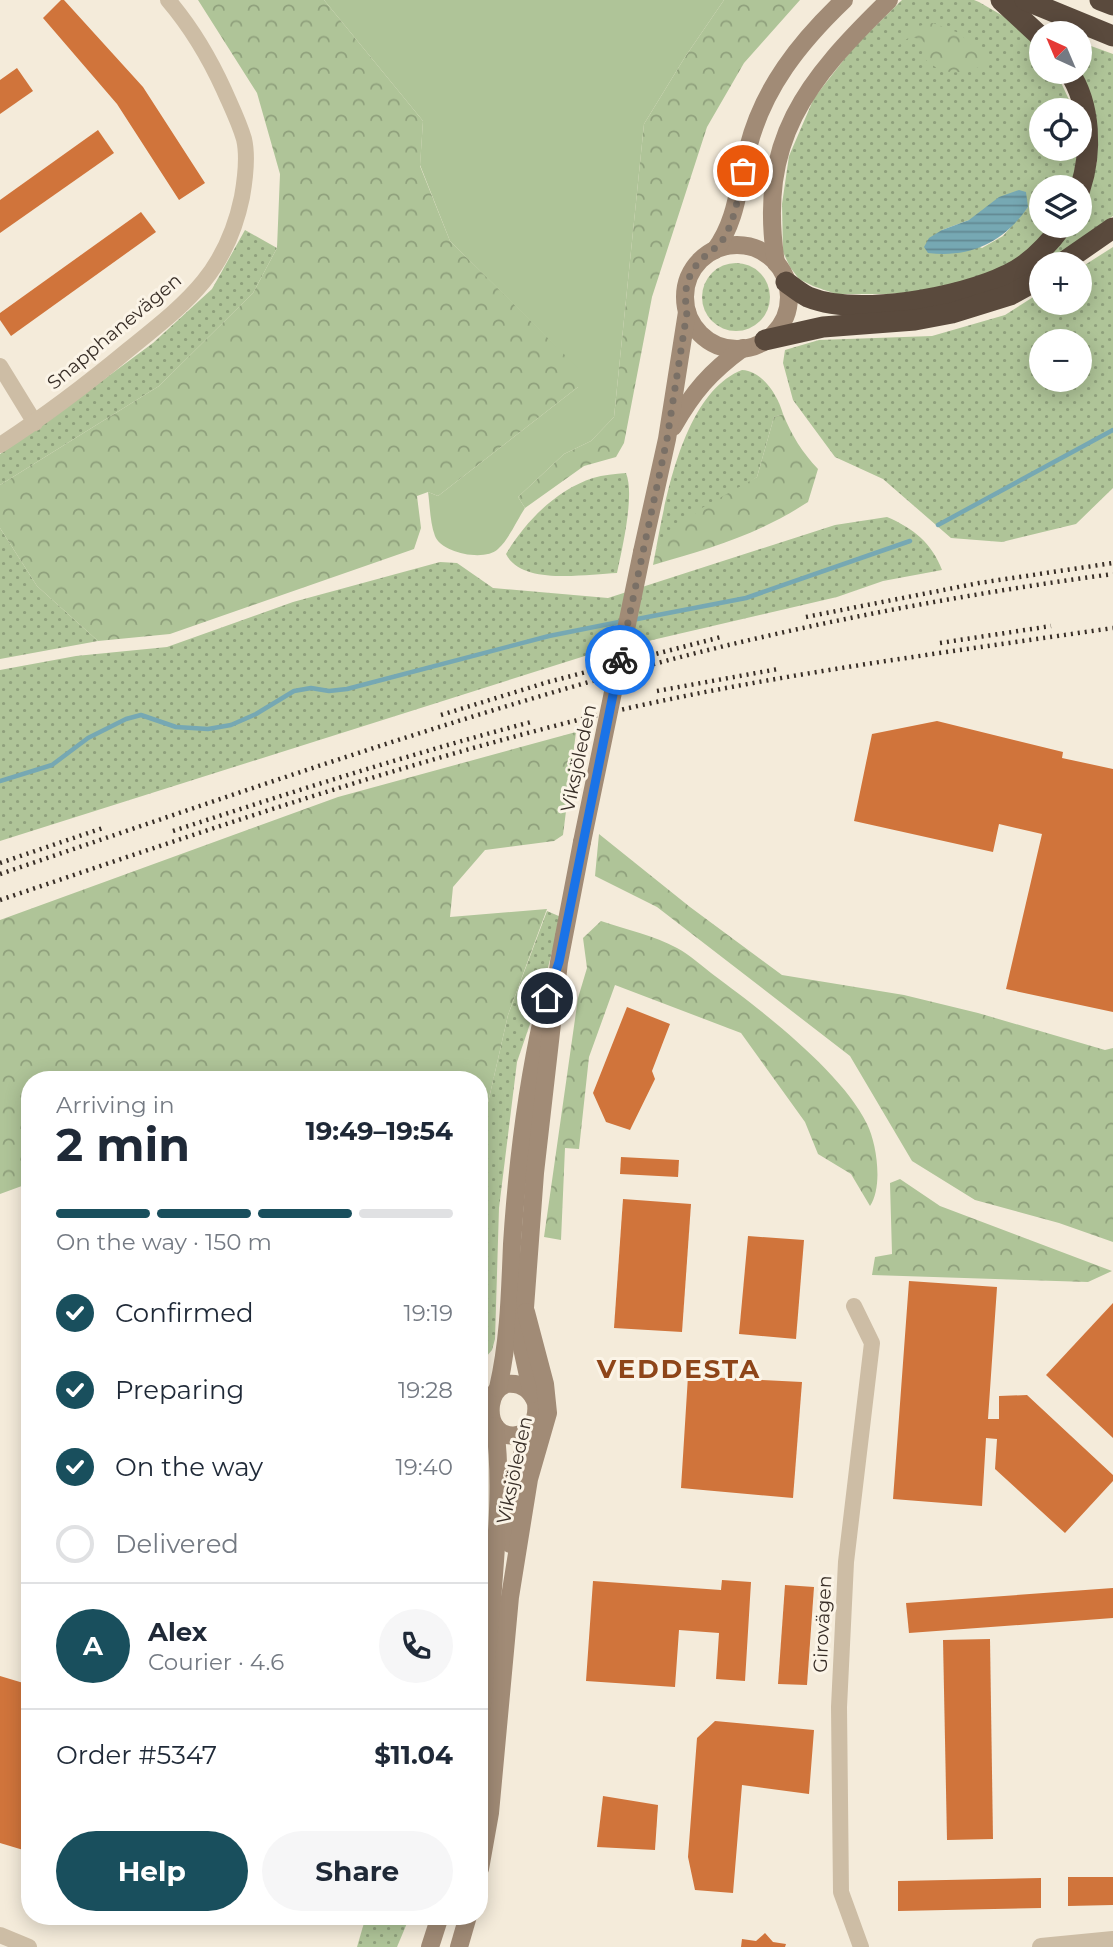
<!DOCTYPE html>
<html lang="en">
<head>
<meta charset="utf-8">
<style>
	:root { --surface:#fff; --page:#f6f6f7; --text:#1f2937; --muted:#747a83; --line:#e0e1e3; --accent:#194f5d }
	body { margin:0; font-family:Montserrat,sans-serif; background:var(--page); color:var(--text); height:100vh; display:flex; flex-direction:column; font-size:26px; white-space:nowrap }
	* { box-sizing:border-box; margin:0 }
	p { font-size:23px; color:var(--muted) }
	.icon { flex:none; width:38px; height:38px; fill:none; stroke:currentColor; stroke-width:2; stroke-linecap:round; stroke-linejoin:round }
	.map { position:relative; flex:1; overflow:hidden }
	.panel { position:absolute; left:21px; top:1071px; width:467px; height:854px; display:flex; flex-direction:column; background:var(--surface); border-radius:28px; box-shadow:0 4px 18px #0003 }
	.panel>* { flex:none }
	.needle { width:46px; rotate:316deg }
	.buttons { position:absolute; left:1029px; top:21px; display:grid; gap:14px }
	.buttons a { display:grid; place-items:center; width:63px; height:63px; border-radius:50%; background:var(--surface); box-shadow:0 4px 18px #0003; font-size:35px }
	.pin { position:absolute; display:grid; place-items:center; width:60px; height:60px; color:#fff; margin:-30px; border:4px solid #fff; border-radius:50%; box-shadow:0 2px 7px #0007 }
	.courier { position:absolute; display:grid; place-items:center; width:70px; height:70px; margin:-35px; border:5px solid #1a73e8; border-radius:50%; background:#fff; color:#222; box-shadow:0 2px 9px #0007 }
	.overview em { font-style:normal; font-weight:700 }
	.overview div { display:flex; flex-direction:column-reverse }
	.overview { display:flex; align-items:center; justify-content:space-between; height:119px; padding:0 35px }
	h1 { font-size:46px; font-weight:700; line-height:52px }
	.bar { display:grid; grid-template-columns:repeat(4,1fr); gap:10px 7px; align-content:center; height:84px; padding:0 35px }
	.bar i { height:9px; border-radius:5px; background:var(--line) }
	.bar .on { background:var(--accent) }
	.bar p { grid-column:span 4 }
	.line { display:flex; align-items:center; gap:18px; padding:0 35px; border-top:2px solid var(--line) }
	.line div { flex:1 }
	.round { display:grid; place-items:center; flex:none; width:74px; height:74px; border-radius:37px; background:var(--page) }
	ol { padding:0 35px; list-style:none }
	li { display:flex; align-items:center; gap:21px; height:77px }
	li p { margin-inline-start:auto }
	li .icon { padding:7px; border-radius:50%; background:var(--accent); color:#fff; stroke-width:4 }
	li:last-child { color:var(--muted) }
	li i { width:38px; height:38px; border:4px solid var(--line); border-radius:50% }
	.cta { display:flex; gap:14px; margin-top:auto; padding:14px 35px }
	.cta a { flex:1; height:80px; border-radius:42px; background:var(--accent); color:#fff; font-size:28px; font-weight:700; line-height:80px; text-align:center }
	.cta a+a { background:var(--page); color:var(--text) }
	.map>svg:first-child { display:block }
</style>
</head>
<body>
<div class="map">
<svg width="1113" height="1947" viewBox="0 0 1113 1947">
	<defs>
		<pattern id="grass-dots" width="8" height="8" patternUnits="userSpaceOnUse" patternTransform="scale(1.75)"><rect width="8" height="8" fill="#afc498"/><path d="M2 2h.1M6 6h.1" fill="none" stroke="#8fa07c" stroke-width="1.8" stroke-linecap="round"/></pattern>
		<pattern id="forest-crowns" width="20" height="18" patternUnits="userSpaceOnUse" patternTransform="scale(1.75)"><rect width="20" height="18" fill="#afc498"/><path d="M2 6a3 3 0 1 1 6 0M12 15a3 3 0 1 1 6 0" fill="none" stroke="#8fa07c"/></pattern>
		<pattern id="water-rules" width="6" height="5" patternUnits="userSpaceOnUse" patternTransform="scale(1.75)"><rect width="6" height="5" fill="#76a8b3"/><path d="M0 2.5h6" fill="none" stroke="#628992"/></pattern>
	</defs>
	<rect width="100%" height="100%" fill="#f4ebda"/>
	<g fill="url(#grass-dots)" fill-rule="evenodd">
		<path d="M902,0H974L979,2L1017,24L1041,52V72H1056L1072,106L1073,110H1041V149H1078L1072,187H1041V226H1055L1011,266L942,290L887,294H836L813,286L799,279L790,267L783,252L782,204L789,156L814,98L853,48ZM1028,207L1003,236L982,248L942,230L969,220Z"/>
		<polygon points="1080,42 1113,54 1113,216 1045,264 1041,264 1038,270 1036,267 1068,226 1080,226 1080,211 1097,162 1096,115 1080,72"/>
		<polygon points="245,230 277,248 253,293 159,386 0,485 0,454 37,429 153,343 212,289"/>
		<path d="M1113,247V488L1076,524L1002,542L951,538L883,479L835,457L793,400L783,363L785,350L819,340L932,336L1005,315L1041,292V303H1080V268ZM1041,341H1080V380H1041Z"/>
		<circle cx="736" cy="297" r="34"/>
		<path d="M742,370C763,371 778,396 783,414L774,417L757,477L656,549C666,495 685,392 742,370Z"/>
		<path d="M626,473C635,495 622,549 617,573C587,574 522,586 506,554C525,522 556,490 593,478C603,475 615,474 626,473Z"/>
		<path d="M887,517C913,528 932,543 942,570L883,581L837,597L588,655L0,841V670L76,656L167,647L293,602L440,562L457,563L493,588L608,598L835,525Z"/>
		<polygon points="0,528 37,586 98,641 0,659"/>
		<polygon points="547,911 561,917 544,983 517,1062 499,1208 495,1339 492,1350 480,1364 480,1138 508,1015"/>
		<polygon points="366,1916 410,1916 397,1947 357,1947"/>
	</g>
	<g fill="url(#forest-crowns)">
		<polygon points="198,0 324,0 423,121 420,166 450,241 578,367 578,387 438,496 428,492 417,496 421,528 414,549 170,634 98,641 37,586 0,528 0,485 159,386 253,293 277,248 280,174 257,93"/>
		<polygon points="724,0 800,0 744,63 707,127 652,297 624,443 616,457 584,466 525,508 518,497 564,454 591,441 614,417 644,124 685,57"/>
		<path d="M933,23L959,33L991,63C964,73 945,80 922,56L924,42L911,36L876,62L904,29Z"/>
		<path d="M783,414C792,436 802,452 818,469L808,502C757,535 711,548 653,565L656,549L700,509L757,477L774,417Z"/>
		<polygon points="576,732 563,835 554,841 485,850 453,887 450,917 547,909 508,1015 480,1138 480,1080 30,1080 30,1183 0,1194 0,920 338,797"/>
		<polygon points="599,834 690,907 782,975 904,995 978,1013 1105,1050 1113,1048 1113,1242 1059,1223 975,1200 912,1161 850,1056 657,907 595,876"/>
		<path d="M601,921C625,929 655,936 677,948C690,955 703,967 715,976C761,1010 842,1072 867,1124C877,1144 883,1187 870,1206L851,1174L818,1154L805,1122L741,1033L615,985L589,1057L579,1149L565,1148L561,1240L544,1237L578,998L587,968L583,938Z"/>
		<polygon points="900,1179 940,1206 1112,1271 1088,1282 872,1275 875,1257 892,1254 890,1183"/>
	</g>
	<path fill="#afc498" d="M324,0H724L685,57L644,124L614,417L591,441L564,454L518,497L525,508C517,520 509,539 498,549C485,562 441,553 435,536C430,523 430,506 428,492L438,496L578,387V368L450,241L420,165L423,121Z"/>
	<path fill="url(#water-rules)" d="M1019,190L1026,192L1028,207C1003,243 971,258 928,253L924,247L929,238L942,230L969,220L999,197Z"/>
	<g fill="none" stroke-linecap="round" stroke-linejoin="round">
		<g stroke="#76a8b3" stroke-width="4.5">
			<polyline points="938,525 1113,430"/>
			<polyline points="632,620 746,598 910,541"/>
			<polyline points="0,781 52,765 88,738 126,719 141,715 176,727 208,729 231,725 256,714 294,691 311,688 329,691 347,689 549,636 624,621"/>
		</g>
	</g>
	<g fill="#d0743b">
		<polygon points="61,0 64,0 143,87 205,183 179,200 117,104 43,18"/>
		<polygon points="17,68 33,91 0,114 0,80"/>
		<polygon points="98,130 114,153 0,233 0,200"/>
		<polygon points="141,212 156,232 11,336 0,320 0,313"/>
		<polygon points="937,721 1063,752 1062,758 1113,769 1113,1012 1006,989 1042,834 999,824 993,852 854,821 872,734"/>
		<polygon points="627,1007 670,1024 652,1071 655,1079 630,1130 606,1122 593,1093"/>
		<polygon points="621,1157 679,1160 678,1177 620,1174"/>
		<polygon points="623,1199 691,1204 682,1332 614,1328"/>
		<polygon points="748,1236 804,1240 796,1339 739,1334"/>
		<polygon points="909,1281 997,1287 988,1419 999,1419 999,1396 1027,1395 1113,1475 1113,1481 1065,1533 995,1469 997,1439 986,1438 982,1506 893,1499"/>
		<polygon points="1113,1303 1113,1438 1046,1375"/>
		<polygon points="688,1376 802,1382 793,1498 681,1488"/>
		<polygon points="722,1580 751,1582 745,1681 716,1679 719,1633 679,1630 675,1687 586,1681 593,1581 721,1590"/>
		<polygon points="785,1585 814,1587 807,1685 778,1684"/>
		<polygon points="1113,1588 1113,1618 909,1633 906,1603"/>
		<polygon points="990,1639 993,1839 947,1840 943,1640"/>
		<polygon points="0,1676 30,1685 30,1852 0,1843"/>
		<polygon points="715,1721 814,1730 809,1794 742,1785 733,1893 695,1890 688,1857 697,1738"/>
		<polygon points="603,1796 658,1805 655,1850 597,1847"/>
		<polygon points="1068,1877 1113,1877 1113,1905 1068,1906"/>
		<polygon points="1041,1878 1041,1908 898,1911 898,1881"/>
		<polygon points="765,1933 773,1942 786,1944 785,1947 741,1947 742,1939 756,1941"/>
	</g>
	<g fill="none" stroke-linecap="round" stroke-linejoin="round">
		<g stroke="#cdbda5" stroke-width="16">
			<polyline points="0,366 35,423"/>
			<path d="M0,445C45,416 87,384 128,350C186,303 226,274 242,197C245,180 248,156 244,139C239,122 231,106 224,90C209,57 191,27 168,0"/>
			<polyline points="854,1306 872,1343 846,1562 839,1707 841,1892 861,1947"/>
			<polyline points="0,1935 29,1947"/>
		</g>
		<polyline stroke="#cdbda5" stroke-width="18" points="1041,1947 1113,1940"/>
		<g stroke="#a18b76" stroke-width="18">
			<circle cx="737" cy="297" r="52"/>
			<path d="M715,250C738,219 738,183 748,148C763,88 800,42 844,0"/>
			<path d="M776,263C757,140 806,81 889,0"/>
			<path d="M673,427C693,392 710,372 743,348"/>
			<polyline points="642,552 667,439 687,312"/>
			<path d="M506,1384C521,1382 531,1389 536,1403C541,1445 486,1447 491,1405C492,1395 497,1388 506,1384Z"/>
			<path d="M498,1388C509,1340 510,1293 512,1244C517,1167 526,1090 543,1015"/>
			<polyline points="532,1394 522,1348 535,1173 559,962 582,842"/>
			<polyline points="510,1544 515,1478 530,1427"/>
			<path d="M480,1744C486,1692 490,1640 493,1588C497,1534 502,1481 495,1426"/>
			<polyline points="480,1869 490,1813 510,1597 529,1479 548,1413 545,1384 526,1312"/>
			<polyline points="430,1947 440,1916"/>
			<polyline points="459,1947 468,1916"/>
		</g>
		<g stroke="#5a4a3d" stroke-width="21">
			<polyline points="1001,0 1041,37"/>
			<polyline points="1025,0 1113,36"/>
			<polyline points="1100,0 1113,5"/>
			<path d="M1069,72C1091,105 1092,153 1080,189"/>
			<polyline points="1061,264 1113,228"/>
			<path d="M786,282C793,287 800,293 808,297C857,317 961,298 1007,275C1029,265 1048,245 1062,226"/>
			<polyline points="765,340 823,327 915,320 952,313 1010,295 1041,278"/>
		</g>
		<g stroke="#382e27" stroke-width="4.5" stroke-dasharray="2 5" stroke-linecap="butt">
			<polyline points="806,617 979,583 1113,563"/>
			<polyline points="940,643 1051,626"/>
			<polyline points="657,691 778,669"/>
			<polyline points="441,715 548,682 721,637"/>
			<path d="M173,831C292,792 410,754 531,722"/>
			<polyline points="0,863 103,828"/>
			<path d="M0,874C222,799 442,720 669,660C814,622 964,594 1113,574"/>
			<path d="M0,900C186,837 372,773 562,724C742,678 929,655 1113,628"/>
		</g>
		<polyline stroke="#a18b76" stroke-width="18" points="582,842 642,552"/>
	</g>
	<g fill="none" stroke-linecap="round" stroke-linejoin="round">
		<path stroke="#7a7066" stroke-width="7" stroke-dasharray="0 12.6" d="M620,660L667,439L687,312C683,291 687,272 704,257C712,250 721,245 726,234C736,215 739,192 743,171"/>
		<polyline stroke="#1a73e8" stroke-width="9" points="547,998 559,962 620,660"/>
	</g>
	<g text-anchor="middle" stroke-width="6" stroke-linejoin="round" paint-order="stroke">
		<g font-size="19" fill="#382e27" stroke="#fbf4e7">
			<text transform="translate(114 331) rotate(-40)" y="7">Snapphanevägen</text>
			<text transform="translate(578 758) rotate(-78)" y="7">Viksjöleden</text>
			<text transform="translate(514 1470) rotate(-78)" y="7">Viksjöleden</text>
			<text transform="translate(822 1624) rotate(-87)" y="7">Girovägen</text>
		</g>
		<g font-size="26" font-weight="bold" letter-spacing="2" fill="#8e4519" stroke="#fbf4e7">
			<text x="679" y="1378">VEDDESTA</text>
		</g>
	</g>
</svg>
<div class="buttons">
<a><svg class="needle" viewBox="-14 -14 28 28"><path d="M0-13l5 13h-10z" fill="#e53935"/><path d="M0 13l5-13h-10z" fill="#747a83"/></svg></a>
<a><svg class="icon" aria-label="locate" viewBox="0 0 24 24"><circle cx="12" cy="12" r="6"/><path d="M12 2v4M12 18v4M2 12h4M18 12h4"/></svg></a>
<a><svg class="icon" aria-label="layers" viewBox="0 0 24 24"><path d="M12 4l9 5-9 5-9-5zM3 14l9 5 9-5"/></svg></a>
<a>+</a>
<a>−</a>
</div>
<div class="pin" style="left:743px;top:171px;background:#ea580c"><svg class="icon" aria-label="bag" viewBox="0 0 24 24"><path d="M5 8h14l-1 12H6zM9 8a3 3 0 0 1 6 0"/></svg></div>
<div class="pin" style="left:547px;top:998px;background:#1f2937"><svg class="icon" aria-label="home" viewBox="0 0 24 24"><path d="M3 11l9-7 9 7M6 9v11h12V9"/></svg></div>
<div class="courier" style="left:620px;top:660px"><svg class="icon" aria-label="bike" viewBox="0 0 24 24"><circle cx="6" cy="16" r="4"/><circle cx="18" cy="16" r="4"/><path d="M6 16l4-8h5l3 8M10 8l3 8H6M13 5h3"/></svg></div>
<section class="panel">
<div class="overview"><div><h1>2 min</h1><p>Arriving in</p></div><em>19:49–19:54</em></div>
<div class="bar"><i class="on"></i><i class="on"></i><i class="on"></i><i></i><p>On the way · 150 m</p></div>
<ol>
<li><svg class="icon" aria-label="check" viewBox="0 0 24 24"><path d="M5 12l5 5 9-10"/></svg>Confirmed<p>19:19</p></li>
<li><svg class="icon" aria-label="check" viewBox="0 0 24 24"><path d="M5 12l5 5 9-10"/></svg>Preparing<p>19:28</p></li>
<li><svg class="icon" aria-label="check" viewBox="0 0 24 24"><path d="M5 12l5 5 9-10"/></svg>On the way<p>19:40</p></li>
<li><i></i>Delivered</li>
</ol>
<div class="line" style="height:126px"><b class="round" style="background:var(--accent);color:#fff">A</b><div><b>Alex</b><p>Courier · 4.6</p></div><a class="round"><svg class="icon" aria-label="phone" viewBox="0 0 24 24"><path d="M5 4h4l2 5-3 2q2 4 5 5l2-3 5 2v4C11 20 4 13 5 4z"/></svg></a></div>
<div class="line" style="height:91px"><div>Order #5347</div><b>$11.04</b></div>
<div class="cta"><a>Help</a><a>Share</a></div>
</section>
</div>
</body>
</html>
